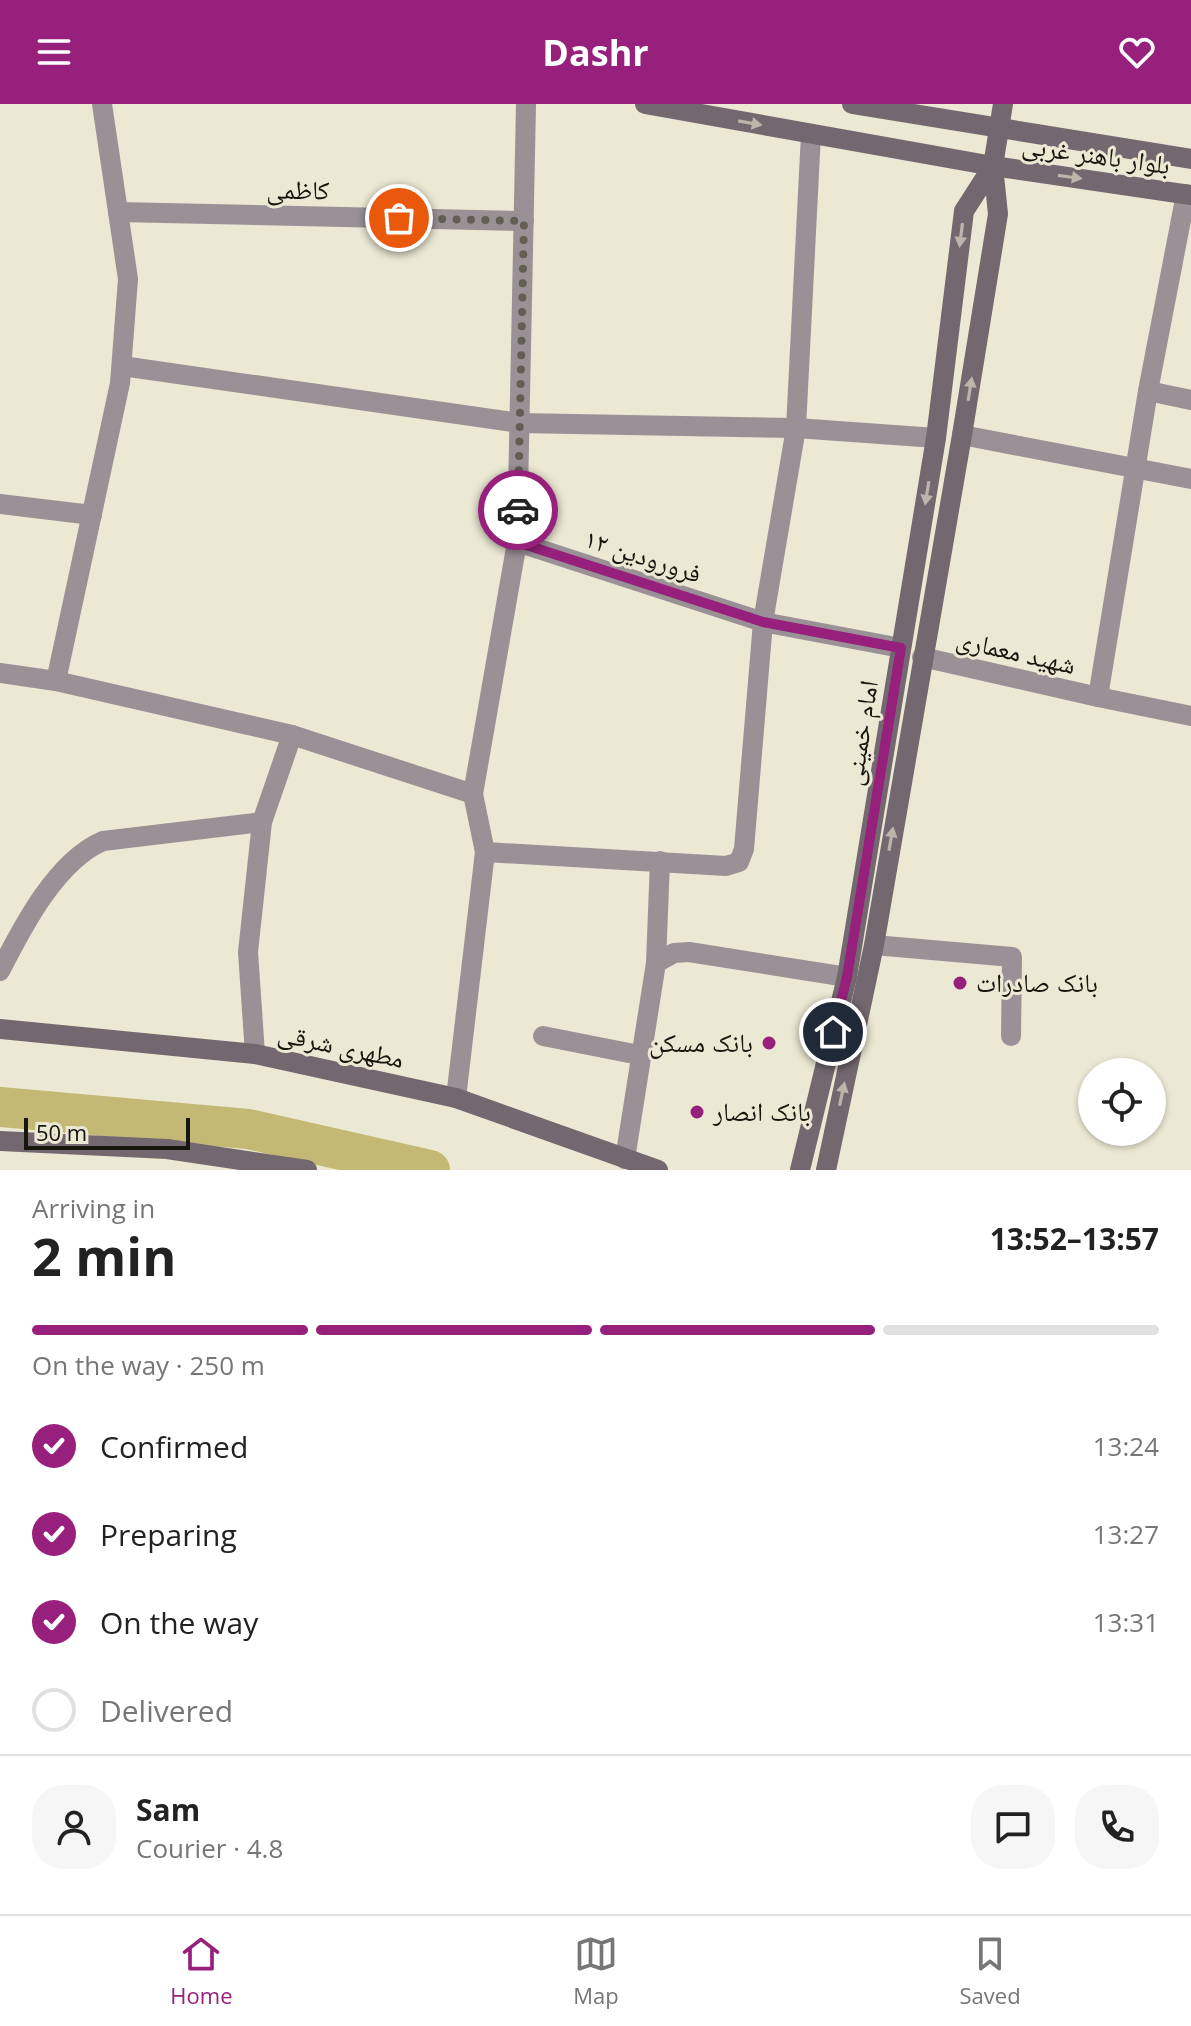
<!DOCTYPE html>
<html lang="en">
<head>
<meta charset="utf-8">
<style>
	:root { --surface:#fff; --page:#f6f6f6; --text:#222; --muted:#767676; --line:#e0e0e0; --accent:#97207c }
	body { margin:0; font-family:"Open Sans","Noto Naskh Arabic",sans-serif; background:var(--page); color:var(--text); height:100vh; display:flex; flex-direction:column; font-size:30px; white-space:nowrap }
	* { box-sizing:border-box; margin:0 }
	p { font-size:26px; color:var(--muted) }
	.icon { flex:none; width:44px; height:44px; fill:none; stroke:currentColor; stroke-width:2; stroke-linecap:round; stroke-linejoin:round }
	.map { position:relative; height:1066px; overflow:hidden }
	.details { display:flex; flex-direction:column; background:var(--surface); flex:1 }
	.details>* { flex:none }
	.buttons { position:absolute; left:1078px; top:954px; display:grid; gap:16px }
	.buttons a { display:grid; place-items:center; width:88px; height:88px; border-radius:50%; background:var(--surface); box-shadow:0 2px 6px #0004; font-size:40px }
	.scale { position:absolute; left:24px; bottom:20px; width:166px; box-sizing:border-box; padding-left:8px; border:4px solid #16150e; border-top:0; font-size:22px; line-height:28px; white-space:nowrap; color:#16150e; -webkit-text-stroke:6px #ebe8d4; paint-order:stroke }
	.pin { position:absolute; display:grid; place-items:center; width:68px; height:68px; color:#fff; margin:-34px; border:4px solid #fff; border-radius:50%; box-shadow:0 2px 8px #0007 }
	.courier { position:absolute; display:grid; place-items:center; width:80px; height:80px; margin:-40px; border:6px solid #97207c; border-radius:50%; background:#fff; color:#222; box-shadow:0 2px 10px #0007 }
	.headline em { font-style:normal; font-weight:700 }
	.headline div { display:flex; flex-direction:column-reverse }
	.headline { display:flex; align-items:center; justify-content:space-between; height:136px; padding:0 32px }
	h1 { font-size:52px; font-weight:700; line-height:60px }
	.bar { display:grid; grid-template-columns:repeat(4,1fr); gap:12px 8px; align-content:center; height:96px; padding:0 32px }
	.bar i { height:10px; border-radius:6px; background:var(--line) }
	.bar .on { background:var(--accent) }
	.bar p { grid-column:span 4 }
	.line { display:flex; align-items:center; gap:20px; padding:0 32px; border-top:2px solid var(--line) }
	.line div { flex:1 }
	.round { display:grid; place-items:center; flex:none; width:84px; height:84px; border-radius:32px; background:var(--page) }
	ol { padding:0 32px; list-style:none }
	li { display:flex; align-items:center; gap:24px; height:88px }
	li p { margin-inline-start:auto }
	li .icon { padding:8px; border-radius:50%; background:var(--accent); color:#fff; stroke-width:4 }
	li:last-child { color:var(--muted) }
	li i { width:44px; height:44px; border:4px solid var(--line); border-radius:50% }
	header { display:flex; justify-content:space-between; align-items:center; height:104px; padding:0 32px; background:var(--accent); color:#fff; font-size:36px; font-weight:700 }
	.tabs { display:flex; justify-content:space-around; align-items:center; height:112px; border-top:2px solid var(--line); background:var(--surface); font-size:22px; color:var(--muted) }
	.tabs a { display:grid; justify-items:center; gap:4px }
	.tabs .on { color:var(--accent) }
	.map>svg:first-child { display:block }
</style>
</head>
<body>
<header><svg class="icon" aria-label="menu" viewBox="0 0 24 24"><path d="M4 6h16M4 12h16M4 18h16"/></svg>Dashr<svg class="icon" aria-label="heart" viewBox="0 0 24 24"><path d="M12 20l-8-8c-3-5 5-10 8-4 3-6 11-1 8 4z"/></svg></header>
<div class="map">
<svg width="1191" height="1066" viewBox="0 0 1191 1066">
	<rect width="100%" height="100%" fill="#ebe8d4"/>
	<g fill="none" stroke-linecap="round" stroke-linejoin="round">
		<polyline stroke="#c4b974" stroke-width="40" points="0,1003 248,1025 430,1066"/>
		<g stroke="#999196" stroke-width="20">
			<polyline points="102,0 128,175 120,279 56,577 292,631 473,690 485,748 726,762 739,758 744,745 763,518 796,324 811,30"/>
			<polyline points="526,0 517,438 763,518 901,544"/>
			<polyline points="1186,90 1148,287 1098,593 1191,612"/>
			<polyline points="118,108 524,117"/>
			<polyline points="122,262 519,319 796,324 936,334"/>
			<polyline points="1148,287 1191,296"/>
			<polyline points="962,331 1191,375"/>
			<polyline points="0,400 92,411"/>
			<polyline points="922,553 1098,593"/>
			<polyline points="0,569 56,577"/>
			<polyline points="473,690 517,438"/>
			<polyline points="874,841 1012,853 1011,932"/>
			<polyline points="656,859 660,757"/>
			<path d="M0,867C22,824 56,757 103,737L262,718"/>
			<polyline points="543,932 639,951"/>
			<polyline points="255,950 248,848 262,718 292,631"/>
			<polyline points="456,994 485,748"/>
			<polyline points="625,1055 656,859 674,849 689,848 847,873"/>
		</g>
		<g stroke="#746870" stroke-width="20">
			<polyline points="645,0 993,62 1191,91"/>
			<polyline points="852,0 1191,55"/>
			<polyline points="0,925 255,950 456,994 658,1066"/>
			<polyline points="0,1037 167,1045 307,1066"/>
			<polyline points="800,1066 847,873 936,334 964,107 993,62"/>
			<polyline points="826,1066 874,841 962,331 998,110 993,62 1003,0"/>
		</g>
	</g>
	<defs><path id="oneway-solid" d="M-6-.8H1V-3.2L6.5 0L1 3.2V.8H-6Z" transform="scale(2)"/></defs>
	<g fill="#bbb5ac">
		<use href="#oneway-solid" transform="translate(750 19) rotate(10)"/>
		<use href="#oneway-solid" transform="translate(1070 73) rotate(8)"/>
		<use href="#oneway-solid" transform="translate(961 131) rotate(97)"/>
		<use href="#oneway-solid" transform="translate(970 285) rotate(-81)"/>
		<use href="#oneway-solid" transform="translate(927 389) rotate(99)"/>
		<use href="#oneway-solid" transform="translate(891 735) rotate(-80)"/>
		<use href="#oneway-solid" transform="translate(842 990) rotate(-78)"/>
	</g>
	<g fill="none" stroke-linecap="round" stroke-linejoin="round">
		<polyline stroke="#615f53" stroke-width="8" stroke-dasharray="0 14.4" points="399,114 524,117 518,406"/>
		<polyline stroke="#97207c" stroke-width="10" points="518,406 517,438 763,518 901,544 847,873 833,928"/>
	</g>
	<g fill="#97207c" stroke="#ebe8d4" stroke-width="3">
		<circle cx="960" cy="879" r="8"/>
		<circle cx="769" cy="939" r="8"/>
		<circle cx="697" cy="1008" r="8"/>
	</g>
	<g text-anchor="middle" stroke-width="6" stroke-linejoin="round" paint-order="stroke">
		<g font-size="26" fill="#16150e" stroke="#ebe8d4">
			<text transform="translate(1096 51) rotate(8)" y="9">بلوار باهنر غربی</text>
			<text transform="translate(298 86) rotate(1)" y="9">کاظمی</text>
			<text transform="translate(643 452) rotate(18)" y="9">۱۲ فرورودین</text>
			<text transform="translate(1016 548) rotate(13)" y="9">شهید معماری</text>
			<text transform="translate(861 629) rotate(-81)" y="9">امام خمینی</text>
			<text transform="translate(341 942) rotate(12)" y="9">مطهری شرقی</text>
		</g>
		<g font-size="26" fill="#16150e" stroke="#ebe8d4" text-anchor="start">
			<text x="976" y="888">بانک صادرات</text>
			<text x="753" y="948" text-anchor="end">بانک مسکن</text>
			<text x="713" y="1017">بانک انصار</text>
		</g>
	</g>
</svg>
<div class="buttons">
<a><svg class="icon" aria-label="locate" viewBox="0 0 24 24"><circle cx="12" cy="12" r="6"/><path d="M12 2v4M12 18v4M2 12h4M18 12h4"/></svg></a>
</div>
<div class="scale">50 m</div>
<div class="pin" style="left:399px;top:114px;background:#ea580c"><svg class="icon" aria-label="bag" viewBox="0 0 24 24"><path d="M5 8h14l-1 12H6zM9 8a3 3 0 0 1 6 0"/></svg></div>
<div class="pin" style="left:833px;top:928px;background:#1f2937"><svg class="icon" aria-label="home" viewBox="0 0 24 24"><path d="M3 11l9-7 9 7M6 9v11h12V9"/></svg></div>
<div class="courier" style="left:518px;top:406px"><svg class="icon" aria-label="car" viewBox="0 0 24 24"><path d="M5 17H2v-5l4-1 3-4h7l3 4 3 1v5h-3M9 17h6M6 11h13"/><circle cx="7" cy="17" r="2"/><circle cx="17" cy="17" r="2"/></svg></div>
</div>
<section class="details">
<div class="headline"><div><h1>2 min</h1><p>Arriving in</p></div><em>13:52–13:57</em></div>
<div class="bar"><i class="on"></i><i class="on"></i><i class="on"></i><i></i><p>On the way · 250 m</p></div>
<ol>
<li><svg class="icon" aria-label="check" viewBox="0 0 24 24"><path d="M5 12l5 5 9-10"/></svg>Confirmed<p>13:24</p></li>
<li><svg class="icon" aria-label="check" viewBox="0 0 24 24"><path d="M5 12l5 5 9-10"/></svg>Preparing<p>13:27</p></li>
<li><svg class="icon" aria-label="check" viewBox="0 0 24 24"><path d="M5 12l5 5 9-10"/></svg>On the way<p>13:31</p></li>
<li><i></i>Delivered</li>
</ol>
<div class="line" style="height:144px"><a class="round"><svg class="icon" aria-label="person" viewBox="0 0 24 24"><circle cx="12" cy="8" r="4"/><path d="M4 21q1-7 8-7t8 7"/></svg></a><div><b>Sam</b><p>Courier · 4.8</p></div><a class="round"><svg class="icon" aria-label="chat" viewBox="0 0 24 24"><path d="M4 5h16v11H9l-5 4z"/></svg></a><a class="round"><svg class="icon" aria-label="phone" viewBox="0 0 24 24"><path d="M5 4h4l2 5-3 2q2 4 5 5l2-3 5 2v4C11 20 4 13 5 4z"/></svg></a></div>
</section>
<nav class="tabs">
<a class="on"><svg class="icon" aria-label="home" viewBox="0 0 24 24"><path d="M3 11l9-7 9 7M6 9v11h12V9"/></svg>Home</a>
<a><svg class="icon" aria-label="map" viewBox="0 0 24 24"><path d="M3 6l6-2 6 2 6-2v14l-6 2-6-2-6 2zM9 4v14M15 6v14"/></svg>Map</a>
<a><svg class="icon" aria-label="saved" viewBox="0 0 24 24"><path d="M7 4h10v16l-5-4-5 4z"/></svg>Saved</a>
</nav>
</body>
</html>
